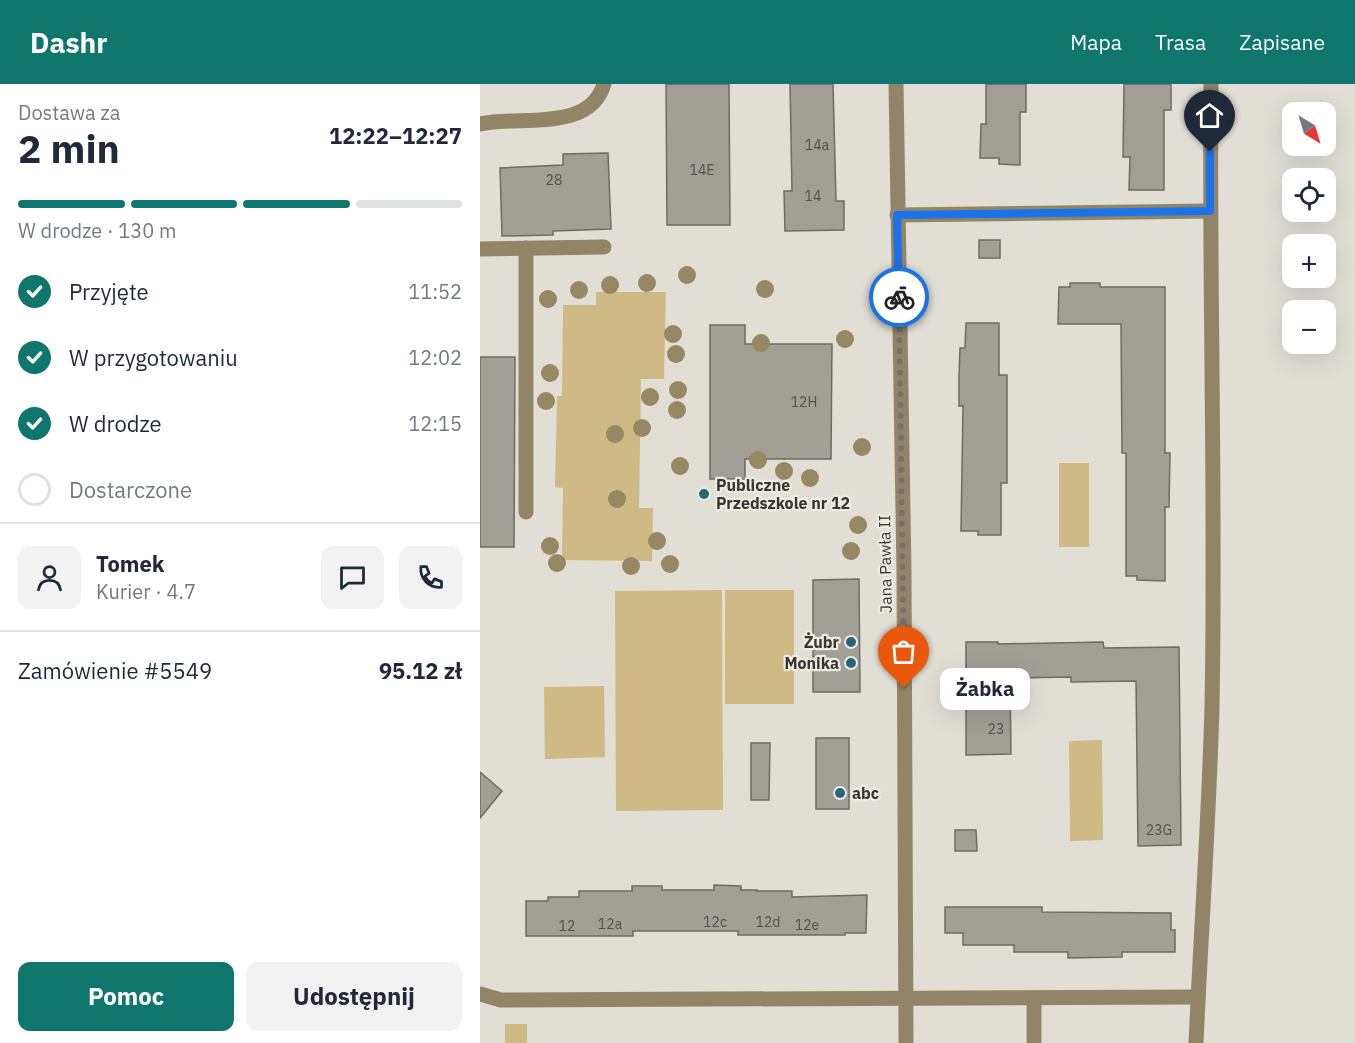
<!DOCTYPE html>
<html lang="pl">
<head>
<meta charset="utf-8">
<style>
	:root { --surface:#fff; --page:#f2f2f3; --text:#1f2937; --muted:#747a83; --line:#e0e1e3; --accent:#0f766e }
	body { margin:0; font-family:"IBM Plex Sans",sans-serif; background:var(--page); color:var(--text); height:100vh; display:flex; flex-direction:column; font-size:22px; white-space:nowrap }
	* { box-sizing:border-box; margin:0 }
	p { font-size:20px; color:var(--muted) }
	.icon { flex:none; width:33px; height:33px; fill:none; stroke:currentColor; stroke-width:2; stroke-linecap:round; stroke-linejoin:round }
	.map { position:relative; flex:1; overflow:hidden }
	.sheet { display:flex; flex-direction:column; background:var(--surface); width:480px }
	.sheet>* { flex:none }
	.needle { width:39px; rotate:142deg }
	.tools { position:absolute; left:802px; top:18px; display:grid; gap:12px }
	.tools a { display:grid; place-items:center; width:54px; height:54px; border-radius:12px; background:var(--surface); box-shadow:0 6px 24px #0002; font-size:30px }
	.pin { position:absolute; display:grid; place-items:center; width:51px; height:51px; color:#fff; margin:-62px -26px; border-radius:50% 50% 50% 0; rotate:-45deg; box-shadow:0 0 6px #0007 }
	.pin .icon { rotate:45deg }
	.courier { position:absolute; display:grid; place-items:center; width:60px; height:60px; margin:-30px; border:4px solid #1a73e8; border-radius:50%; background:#fff; color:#222; box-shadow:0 2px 8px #0007 }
	.bubble { position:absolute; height:42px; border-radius:12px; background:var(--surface); box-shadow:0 6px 24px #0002; font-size:20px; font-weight:700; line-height:42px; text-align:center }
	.summary em { font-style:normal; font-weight:700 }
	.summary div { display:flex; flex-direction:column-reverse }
	.summary { display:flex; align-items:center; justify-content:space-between; height:102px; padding:0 18px }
	h1 { font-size:39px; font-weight:700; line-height:45px }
	.bar { display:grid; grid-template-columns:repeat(4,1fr); gap:9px 6px; align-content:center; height:72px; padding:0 18px }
	.bar i { height:8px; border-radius:4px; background:var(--line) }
	.bar .current { background:var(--accent) }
	.bar p { grid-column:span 4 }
	.line { display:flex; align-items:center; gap:15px; padding:0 18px; border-top:2px solid var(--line) }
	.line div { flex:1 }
	.round { display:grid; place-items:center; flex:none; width:63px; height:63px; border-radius:12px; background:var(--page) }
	ol { padding:0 18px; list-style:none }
	li { display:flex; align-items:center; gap:18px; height:66px }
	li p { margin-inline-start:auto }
	li .icon { padding:6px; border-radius:50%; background:var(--accent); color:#fff; stroke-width:4 }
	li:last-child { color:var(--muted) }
	li i { width:33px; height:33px; border:3px solid var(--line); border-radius:50% }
	.button { display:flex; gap:12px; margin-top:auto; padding:12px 18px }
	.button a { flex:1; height:69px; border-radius:12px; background:var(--accent); color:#fff; font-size:24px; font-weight:700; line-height:69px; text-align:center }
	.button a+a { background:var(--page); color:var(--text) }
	header { display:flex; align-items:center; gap:36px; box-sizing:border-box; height:84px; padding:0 30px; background:var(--accent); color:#fff }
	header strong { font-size:28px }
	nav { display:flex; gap:33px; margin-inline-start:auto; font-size:21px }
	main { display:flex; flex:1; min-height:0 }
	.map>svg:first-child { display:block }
</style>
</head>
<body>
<header>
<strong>Dashr</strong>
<nav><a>Mapa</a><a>Trasa</a><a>Zapisane</a></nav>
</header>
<main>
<section class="sheet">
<div class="summary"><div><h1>2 min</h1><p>Dostawa za</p></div><em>12:22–12:27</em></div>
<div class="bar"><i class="current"></i><i class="current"></i><i class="current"></i><i></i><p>W drodze · 130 m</p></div>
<ol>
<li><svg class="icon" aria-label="check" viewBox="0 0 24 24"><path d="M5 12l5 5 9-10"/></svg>Przyjęte<p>11:52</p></li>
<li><svg class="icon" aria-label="check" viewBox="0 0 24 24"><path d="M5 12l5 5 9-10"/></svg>W przygotowaniu<p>12:02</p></li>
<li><svg class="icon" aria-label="check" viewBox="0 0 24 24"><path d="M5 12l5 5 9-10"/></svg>W drodze<p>12:15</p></li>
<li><i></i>Dostarczone</li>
</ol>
<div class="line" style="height:108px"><a class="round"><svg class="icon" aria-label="person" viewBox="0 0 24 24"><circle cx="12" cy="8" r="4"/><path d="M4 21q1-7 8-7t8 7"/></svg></a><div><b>Tomek</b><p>Kurier · 4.7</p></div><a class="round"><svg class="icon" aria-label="chat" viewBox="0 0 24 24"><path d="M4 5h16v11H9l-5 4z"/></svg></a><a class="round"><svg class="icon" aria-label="phone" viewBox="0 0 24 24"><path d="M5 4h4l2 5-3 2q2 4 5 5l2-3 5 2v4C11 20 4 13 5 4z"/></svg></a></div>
<div class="line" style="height:78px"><div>Zamówienie #5549</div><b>95.12 zł</b></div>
<div class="button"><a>Pomoc</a><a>Udostępnij</a></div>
</section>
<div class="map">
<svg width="875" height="959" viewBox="0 0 875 959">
	<rect width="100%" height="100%" fill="#e1ded6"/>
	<g fill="#cfb985">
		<polygon points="116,208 186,208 184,295 161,295 159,424 173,424 172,477 82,476 83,404 75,403 77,312 82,312 83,221 116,221"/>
		<rect x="579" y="379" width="30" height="84"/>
		<polygon points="242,506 243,726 136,727 135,507"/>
		<rect x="245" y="506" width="69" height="114"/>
		<polygon points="124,602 125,673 65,675 64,603"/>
		<polygon points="622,656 623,756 590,757 589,657"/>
		<rect x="25" y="940" width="22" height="19"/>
	</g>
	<g fill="#a29f97" stroke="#6e6b64" stroke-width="1.5">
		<polygon points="186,0 249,0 250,141 187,141"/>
		<polygon points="310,0 353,0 356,117 364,117 364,146 305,147 304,107 312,107"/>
		<polygon points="506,0 546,0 546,28 540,28 540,81 519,80 519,74 500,74 501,40 506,40"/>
		<polygon points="644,0 691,0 691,26 684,26 684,106 649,106 650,73 643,73"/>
		<polygon points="128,69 131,145 73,147 73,151 22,152 20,84 83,81 83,70"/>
		<rect x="499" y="156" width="21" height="18"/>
		<polygon points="590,199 620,199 620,203 685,203 685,369 690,369 689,423 685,423 685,497 657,496 657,492 646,492 646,369 642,369 641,240 578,240 579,203 590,203"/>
		<polygon points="486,239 519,239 519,291 527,291 527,399 521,399 521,451 498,451 498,447 481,447 483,322 479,322 479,293 480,264 485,264"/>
		<polygon points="230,241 265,241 265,260 352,260 351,375 265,375 265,395 230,395"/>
		<polygon points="0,273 35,273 34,463 0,463"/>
		<polygon points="379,495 380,608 333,608 333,496"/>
		<polygon points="486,558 518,558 518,560 623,558 624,564 699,563 701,761 658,762 656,597 591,598 591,593 530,594 531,670 486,671"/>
		<rect x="336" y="654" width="33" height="71"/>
		<polygon points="271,659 290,659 289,716 271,716"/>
		<polygon points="0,688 22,707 0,734"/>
		<polygon points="475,746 496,746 497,767 475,767"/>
		<polygon points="234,801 261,802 261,806 277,806 277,807 312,807 312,813 387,811 386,849 365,849 365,851 258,851 258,847 153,847 153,852 46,852 46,817 68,817 68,813 99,813 99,807 152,807 152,802 182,802 182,806 234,806"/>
		<polygon points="465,823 562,823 562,828 691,829 691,846 695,846 695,868 642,868 642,873 588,874 588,868 534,868 534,861 483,861 483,849 465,849"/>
	</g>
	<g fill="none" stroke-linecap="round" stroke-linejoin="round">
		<g stroke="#928567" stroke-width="15">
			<polyline points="416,0 424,488 426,959"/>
			<path d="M0,40C38,31 110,49 124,0"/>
			<polyline points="417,131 730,127"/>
			<polyline points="0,165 124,163"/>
			<polyline points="46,428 46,164"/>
			<polyline points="0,910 21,916 718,913"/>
			<polyline points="554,914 554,959"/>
			<path d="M716,959C721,847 729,734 732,622C736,415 729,207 731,0"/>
		</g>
	</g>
	<g fill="#958862">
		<circle cx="207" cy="191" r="9"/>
		<circle cx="167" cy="199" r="9"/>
		<circle cx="130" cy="201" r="9"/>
		<circle cx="285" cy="205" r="9"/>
		<circle cx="99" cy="206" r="9"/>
		<circle cx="68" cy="215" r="9"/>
		<circle cx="193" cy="250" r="9"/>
		<circle cx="365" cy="255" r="9"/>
		<circle cx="281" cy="259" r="9"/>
		<circle cx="196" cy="270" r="9"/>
		<circle cx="70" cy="289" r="9"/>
		<circle cx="198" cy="306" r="9"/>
		<circle cx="170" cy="313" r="9"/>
		<circle cx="66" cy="317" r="9"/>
		<circle cx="197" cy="326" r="9"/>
		<circle cx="162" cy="344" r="9"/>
		<circle cx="135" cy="350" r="9"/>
		<circle cx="382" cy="363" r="9"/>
		<circle cx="278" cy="376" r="9"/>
		<circle cx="200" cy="382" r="9"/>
		<circle cx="304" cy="387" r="9"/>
		<circle cx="330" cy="394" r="9"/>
		<circle cx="137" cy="415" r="9"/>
		<circle cx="378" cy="441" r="9"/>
		<circle cx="177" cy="457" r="9"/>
		<circle cx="70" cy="462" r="9"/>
		<circle cx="371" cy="467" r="9"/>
		<circle cx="77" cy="479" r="9"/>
		<circle cx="190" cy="480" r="9"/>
		<circle cx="151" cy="482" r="9"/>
	</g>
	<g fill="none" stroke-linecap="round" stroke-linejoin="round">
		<polyline stroke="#72716c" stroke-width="6" stroke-dasharray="0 10.8" points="419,213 424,604"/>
		<polyline stroke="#1a73e8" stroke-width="8" points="419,213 417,131 730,127 730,68"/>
	</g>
	<g fill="#26667b" stroke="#efebe3" stroke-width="2">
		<circle cx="224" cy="410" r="6"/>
		<circle cx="371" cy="558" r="6"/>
		<circle cx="371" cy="579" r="6"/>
		<circle cx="360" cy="709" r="6"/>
	</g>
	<g text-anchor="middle" stroke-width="4.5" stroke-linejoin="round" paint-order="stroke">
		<g font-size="14" fill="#52504c">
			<text x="337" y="66">14a</text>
			<text x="222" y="91">14E</text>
			<text x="74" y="101">28</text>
			<text x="333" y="117">14</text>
			<text x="324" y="323">12H</text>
			<text x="516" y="650">23</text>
			<text x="679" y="751">23G</text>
			<text x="235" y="843">12c</text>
			<text x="288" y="843">12d</text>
			<text x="130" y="845">12a</text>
			<text x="327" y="846">12e</text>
			<text x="87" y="847">12</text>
		</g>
		<g font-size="16" font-weight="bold" fill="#373633" stroke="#efebe3" text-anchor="start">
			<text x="236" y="407">Publiczne<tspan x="236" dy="18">Przedszkole nr 12</tspan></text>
			<text x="359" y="564" text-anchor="end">Żubr</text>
			<text x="359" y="585" text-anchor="end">Monika</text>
			<text x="372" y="715">abc</text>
		</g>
		<g font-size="16" fill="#373633" stroke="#efebe3">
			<text transform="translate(405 480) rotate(-91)" y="6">Jana Pawła II</text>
		</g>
	</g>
</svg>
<div class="tools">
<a><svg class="needle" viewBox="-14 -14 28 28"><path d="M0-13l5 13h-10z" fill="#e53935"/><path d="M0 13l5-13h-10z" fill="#747a83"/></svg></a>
<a><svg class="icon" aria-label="locate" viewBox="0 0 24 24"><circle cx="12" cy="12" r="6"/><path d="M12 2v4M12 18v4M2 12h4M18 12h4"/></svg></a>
<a>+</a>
<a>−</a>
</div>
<div class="pin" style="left:424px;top:604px;background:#ea580c"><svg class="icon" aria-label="bag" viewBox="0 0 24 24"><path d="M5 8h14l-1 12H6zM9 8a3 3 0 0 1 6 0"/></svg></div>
<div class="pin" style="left:730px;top:68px;background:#1f2937"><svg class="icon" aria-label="home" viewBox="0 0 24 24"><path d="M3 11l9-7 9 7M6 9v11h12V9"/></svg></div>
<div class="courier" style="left:419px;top:213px"><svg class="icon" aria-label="bike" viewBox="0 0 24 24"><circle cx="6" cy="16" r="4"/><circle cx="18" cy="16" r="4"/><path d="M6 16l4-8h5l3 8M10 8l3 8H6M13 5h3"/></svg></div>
<div class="bubble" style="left:460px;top:584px;width:90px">Żabka</div>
</div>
</main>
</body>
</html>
